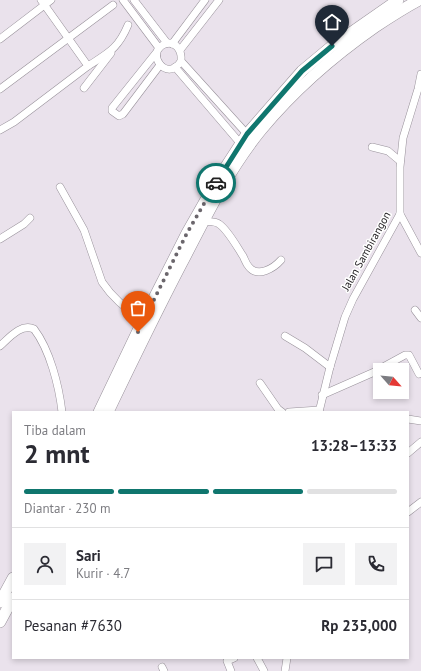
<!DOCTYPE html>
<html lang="id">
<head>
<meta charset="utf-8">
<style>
	:root { --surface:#fff; --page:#f2f2f3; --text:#2b2b33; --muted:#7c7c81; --line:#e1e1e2; --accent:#0f766e }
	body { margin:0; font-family:"PT Sans",sans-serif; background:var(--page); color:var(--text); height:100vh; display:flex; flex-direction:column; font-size:15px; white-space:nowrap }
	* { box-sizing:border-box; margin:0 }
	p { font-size:13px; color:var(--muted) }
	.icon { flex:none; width:22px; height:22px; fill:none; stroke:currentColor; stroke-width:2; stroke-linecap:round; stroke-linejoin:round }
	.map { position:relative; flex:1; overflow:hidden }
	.drawer { position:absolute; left:12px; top:411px; width:397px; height:248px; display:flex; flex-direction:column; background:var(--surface); border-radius:0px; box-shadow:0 2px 6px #0003 }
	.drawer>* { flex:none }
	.needle { width:26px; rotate:117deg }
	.tools { position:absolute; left:373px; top:363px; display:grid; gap:8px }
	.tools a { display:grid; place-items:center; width:36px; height:36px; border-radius:0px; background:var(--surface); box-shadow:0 2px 6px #0003; font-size:20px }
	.pin { position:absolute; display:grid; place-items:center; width:34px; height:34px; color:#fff; margin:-41px -17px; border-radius:50% 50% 50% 0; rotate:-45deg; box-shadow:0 0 4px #0007 }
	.pin .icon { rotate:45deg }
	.courier { position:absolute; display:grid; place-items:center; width:40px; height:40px; margin:-20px; border:3px solid #0f766e; border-radius:50%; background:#fff; color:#222; box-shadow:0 1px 5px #0007 }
	.headline em { font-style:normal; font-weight:700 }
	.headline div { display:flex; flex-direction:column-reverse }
	.headline { display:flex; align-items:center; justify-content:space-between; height:68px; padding:0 12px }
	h1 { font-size:26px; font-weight:700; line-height:30px }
	.bar { display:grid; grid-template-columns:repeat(4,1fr); gap:6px 4px; align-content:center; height:48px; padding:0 12px }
	.bar i { height:5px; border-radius:3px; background:var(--line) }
	.bar .selected { background:var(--accent) }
	.bar p { grid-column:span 4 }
	.line { display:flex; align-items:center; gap:10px; padding:0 12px; border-top:1px solid var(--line) }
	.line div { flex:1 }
	.round { display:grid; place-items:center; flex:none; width:42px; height:42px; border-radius:0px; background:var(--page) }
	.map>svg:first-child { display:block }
</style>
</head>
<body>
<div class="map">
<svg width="421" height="671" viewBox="0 0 421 671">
	<rect width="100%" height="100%" fill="#eae2ec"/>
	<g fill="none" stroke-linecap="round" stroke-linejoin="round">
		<defs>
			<g id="minor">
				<polyline points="123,0 159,48"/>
				<polyline points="134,0 167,43"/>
				<polyline points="0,39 51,0"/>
				<polyline points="172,44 205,0"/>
				<polyline points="180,50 219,0"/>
				<polyline points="156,53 112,108 112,111 119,116 123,114 160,65"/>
				<path d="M181,61C167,84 144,52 165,44C176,40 182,51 181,61L247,134"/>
				<path d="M88,66C108,53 118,49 128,25"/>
				<polyline points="175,67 240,143"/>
				<polyline points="84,88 111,53"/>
				<polyline points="0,89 113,5"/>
				<polyline points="0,130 14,122 88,66 41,0"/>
				<polyline points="372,147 388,151 400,161"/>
				<path d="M60,187L84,230L102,282C112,297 127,310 143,320"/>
				<polyline points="400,214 421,253"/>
				<path d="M204,221C208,222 215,221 219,224C228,230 237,247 243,256C245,260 246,264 249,267C258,278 274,268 281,260"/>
				<polyline points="0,239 24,224 30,218"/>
				<polyline points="415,310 421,318"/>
				<polyline points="285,336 305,348 330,367"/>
				<path d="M0,346C9,338 21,323 34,329C50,350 59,386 62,412"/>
				<polyline points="260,383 278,409 282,412"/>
				<polyline points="322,395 372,373 405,355 409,355 419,374"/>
				<polyline points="289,412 319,410"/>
				<polyline points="319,412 330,367 345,317 353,299 400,214 400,167 403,138 418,89 421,74"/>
				<polyline points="408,419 421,421"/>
				<polyline points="408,453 421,442"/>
				<polyline points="408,512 421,502"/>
				<polyline points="257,658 264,671"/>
				<polyline points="162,667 164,671"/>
				<polyline points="231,671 227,661 234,658"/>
				<polyline points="285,671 287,658"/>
			</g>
			<g id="highway">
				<polyline points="99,412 143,320 187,233 216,182 247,134 302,71 332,46 398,0"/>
				<path d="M108,412C133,360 158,308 185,257C207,214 230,168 261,130C295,89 332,57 375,27C390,17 404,8 419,0"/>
				<polyline points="0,602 13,578"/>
				<polyline points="0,622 13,598"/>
			</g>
		</defs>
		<use href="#minor" stroke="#98919a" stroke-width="8"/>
		<use href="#highway" stroke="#98919a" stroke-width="12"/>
		<use href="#minor" stroke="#fff" stroke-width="7"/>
		<use href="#highway" stroke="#fff" stroke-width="11"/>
	</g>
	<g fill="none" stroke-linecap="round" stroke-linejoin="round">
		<polyline stroke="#6b666c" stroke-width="4" stroke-dasharray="0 7.2" points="138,332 187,233 216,183"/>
		<polyline stroke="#0f766e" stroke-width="5" points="216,183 247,134 302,71 332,46"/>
	</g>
	<g text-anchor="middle" stroke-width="3" stroke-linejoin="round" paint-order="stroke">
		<g font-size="11" fill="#272427" stroke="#fff">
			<text transform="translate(366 251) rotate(-61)" y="4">Jalan Sambirangon</text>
		</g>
	</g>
</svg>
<div class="tools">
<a><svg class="needle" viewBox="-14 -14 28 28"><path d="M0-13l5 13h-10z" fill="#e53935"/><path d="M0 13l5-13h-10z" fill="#7c7c81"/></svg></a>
</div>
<div class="pin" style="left:138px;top:332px;background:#ea580c"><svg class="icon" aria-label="bag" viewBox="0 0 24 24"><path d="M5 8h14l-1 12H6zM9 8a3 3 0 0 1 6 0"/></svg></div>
<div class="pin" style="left:332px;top:46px;background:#1f2937"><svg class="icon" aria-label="home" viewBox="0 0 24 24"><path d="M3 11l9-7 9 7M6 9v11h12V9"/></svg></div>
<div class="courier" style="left:216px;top:183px"><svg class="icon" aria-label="car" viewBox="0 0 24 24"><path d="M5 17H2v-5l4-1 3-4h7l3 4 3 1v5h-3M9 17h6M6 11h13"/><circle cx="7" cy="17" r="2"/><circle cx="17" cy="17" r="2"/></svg></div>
<section class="drawer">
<div class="headline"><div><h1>2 mnt</h1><p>Tiba dalam</p></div><em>13:28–13:33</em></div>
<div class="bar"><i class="selected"></i><i class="selected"></i><i class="selected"></i><i></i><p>Diantar · 230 m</p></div>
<div class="line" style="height:72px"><a class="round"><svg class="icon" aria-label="person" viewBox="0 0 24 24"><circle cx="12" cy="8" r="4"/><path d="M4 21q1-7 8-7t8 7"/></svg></a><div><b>Sari</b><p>Kurir · 4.7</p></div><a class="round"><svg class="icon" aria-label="chat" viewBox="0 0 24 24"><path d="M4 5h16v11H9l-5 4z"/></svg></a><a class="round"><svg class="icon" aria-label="phone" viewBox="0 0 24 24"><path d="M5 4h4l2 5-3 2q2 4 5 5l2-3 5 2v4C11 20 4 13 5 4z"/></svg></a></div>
<div class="line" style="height:52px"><div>Pesanan #7630</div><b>Rp 235,000</b></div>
</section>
</div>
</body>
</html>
